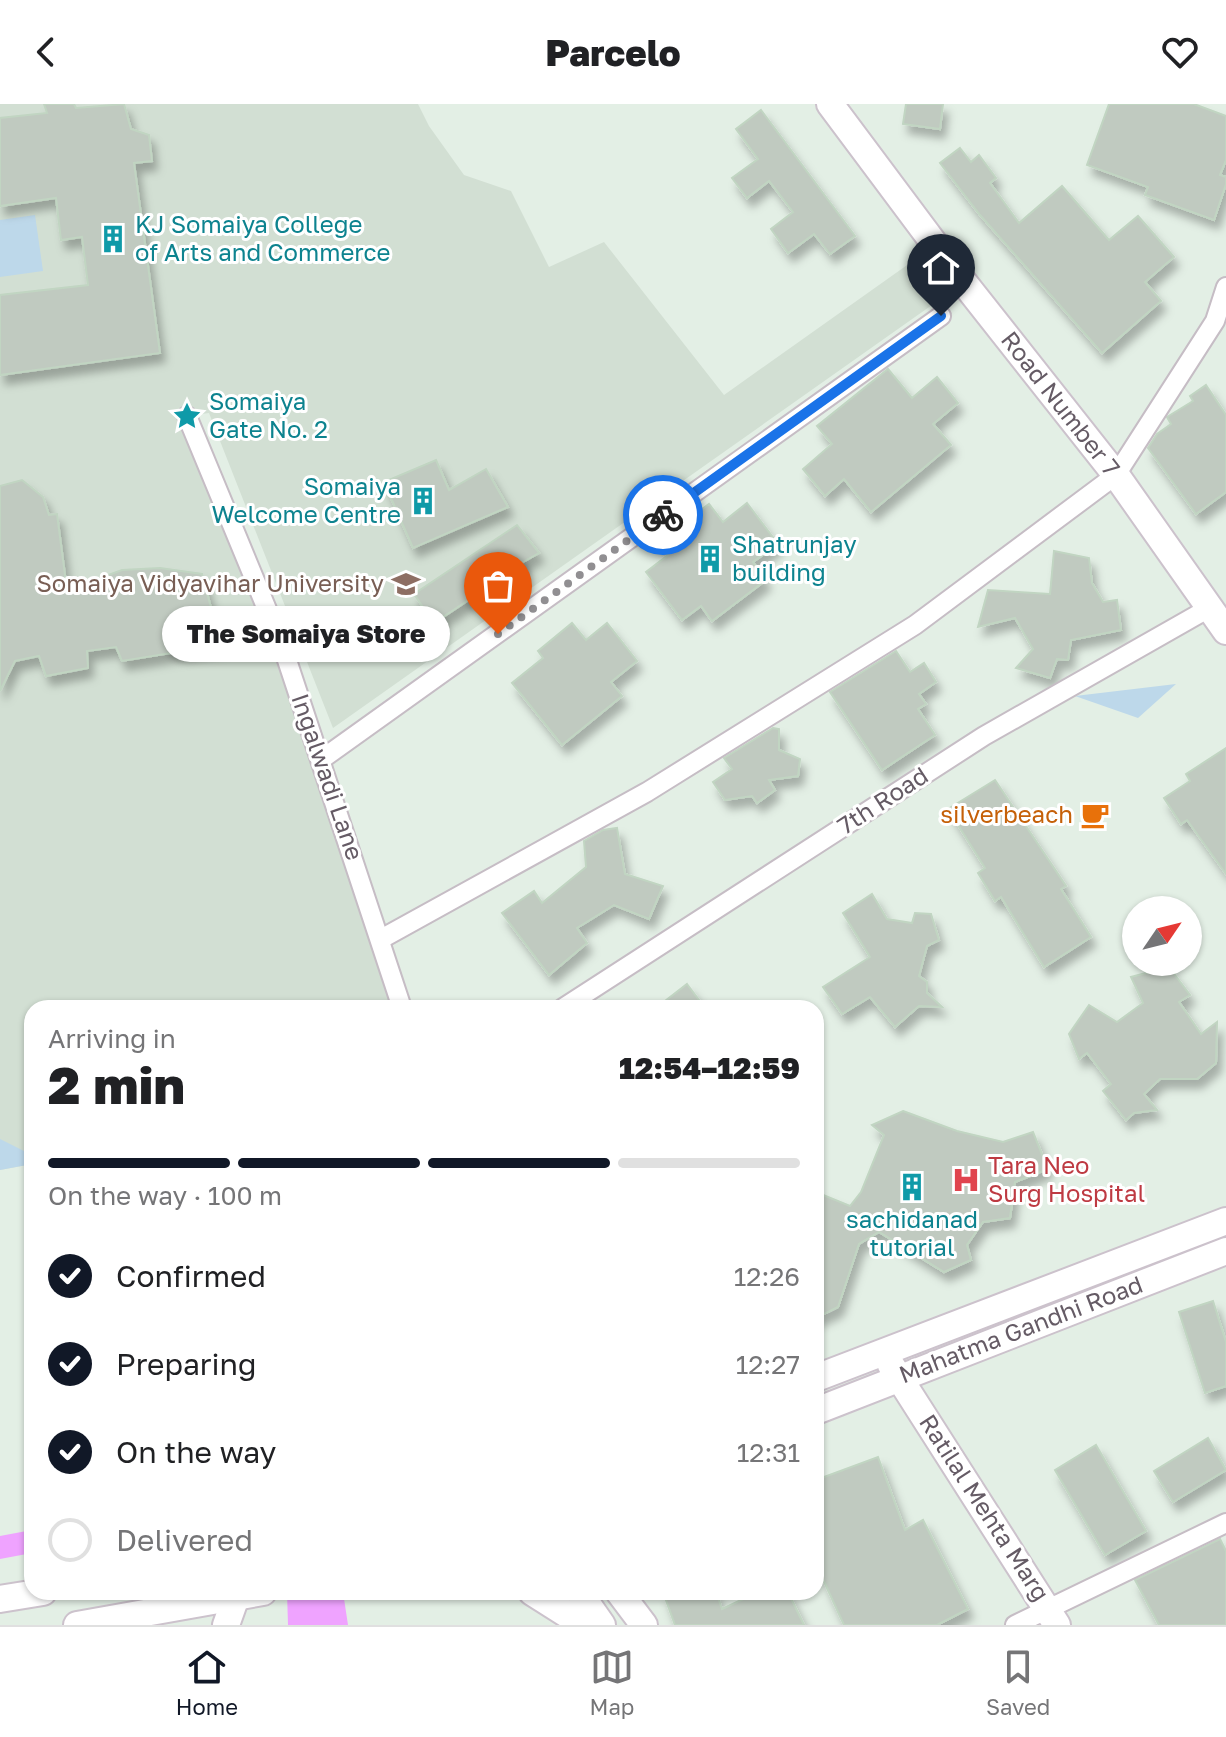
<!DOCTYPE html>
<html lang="en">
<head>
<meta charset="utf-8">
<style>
	:root { --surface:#fff; --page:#f6f6f6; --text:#202124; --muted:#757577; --line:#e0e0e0; --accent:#111827 }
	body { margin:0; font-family:"Golos Text",sans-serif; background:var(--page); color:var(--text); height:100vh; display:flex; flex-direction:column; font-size:30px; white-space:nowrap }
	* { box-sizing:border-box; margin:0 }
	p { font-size:26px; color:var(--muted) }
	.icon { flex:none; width:44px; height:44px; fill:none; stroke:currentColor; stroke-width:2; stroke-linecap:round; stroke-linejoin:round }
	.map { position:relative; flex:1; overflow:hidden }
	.details { position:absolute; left:24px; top:896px; width:800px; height:600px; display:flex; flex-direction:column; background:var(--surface); border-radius:24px; box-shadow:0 2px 6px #0004 }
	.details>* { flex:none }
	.needle { width:52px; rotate:55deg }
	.buttons { position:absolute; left:1122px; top:792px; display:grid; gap:16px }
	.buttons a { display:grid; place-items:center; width:80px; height:80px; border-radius:50%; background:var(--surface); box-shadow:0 2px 6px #0004; font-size:40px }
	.pin { position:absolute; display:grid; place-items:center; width:68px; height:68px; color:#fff; margin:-82px -34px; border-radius:50% 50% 50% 0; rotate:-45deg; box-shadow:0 0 8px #0007 }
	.pin .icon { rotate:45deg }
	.courier { position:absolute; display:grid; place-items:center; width:80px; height:80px; margin:-40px; border:6px solid #1a73e8; border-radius:50%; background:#fff; color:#222; box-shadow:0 2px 10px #0007 }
	.bubble { position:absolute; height:56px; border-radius:28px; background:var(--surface); box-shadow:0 2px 6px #0004; font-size:26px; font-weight:800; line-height:56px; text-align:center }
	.overview em { font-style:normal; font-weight:800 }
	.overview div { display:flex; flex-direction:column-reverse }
	.overview { display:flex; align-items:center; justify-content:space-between; height:136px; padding:0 24px }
	h1 { font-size:52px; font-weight:800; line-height:60px }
	.bar { display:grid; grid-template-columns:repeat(4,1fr); gap:12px 8px; align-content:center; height:96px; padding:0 24px }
	.bar i { height:10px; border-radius:6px; background:var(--line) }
	.bar .active { background:var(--accent) }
	.bar p { grid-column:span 4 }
	ol { padding:0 24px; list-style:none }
	li { display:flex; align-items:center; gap:24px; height:88px }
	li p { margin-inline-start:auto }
	li .icon { padding:8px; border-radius:50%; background:var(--accent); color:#fff; stroke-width:4 }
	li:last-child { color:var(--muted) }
	li i { width:44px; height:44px; border:4px solid var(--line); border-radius:50% }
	header { display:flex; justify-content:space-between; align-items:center; height:104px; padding:0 24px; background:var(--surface); font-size:36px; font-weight:800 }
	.menu { display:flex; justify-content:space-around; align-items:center; height:112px; border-top:2px solid var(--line); background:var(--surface); font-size:22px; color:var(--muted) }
	.menu a { display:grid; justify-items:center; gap:4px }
	.menu .active { color:var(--accent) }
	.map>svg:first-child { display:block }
</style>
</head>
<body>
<header><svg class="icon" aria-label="back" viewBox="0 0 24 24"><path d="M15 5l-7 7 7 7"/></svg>Parcelo<svg class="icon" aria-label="heart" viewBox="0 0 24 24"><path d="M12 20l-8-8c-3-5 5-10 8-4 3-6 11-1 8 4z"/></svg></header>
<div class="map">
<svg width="1226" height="1521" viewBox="0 0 1226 1521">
	<defs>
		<filter id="shadow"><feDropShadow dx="5" dy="9" stdDeviation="4" flood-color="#0004"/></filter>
	</defs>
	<rect width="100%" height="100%" fill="#e3efe5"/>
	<polygon fill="#d2dfd3" points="0,0 418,0 429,22 464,71 511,87 549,163 604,138 724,291 910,159 932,201 333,624 209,309 187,312 278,545 399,904 32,904 32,1060 0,1066"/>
	<g fill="#bdd8ea">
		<polygon points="35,111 43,167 0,173 0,116"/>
		<polygon points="1176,580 1138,614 1075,592"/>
		<polygon points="0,1035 32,1051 32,1060 0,1066"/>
	</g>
	<g fill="#efa3ff">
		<polygon points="32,1426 32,1449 0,1455 0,1432"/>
		<polygon points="287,1488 343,1488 348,1521 288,1521"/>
	</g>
	<g fill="#c0cac0" stroke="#c1d5c2" stroke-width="2" filter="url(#shadow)">
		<polygon points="44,0 74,0 76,4 124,0 131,25 149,31 152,57 134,59 160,249 0,271 0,191 88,181 82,133 61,136 56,94 0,102 0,14 47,9"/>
		<polygon points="906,0 943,0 940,25 903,20"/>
		<polygon points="1109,0 1194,0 1226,12 1226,56 1220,71 1226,73 1226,80 1214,116 1145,91 1148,83 1087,61"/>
		<polygon points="761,6 855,132 830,150 814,130 788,149 771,125 793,108 769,77 747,94 732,74 758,55 736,25"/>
		<polygon points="960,44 971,58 979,51 996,74 990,79 1019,119 1062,82 1109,136 1138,112 1174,153 1145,178 1161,197 1102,249 980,111 940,59"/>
		<polygon points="888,265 912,294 937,273 958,299 933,320 951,341 871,408 844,375 825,392 803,365 832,340 817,322"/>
		<polygon points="1206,281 1226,311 1226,388 1196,410 1148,344 1157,330 1171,320 1167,313 1193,297 1190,292"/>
		<polygon points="436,356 449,386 486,365 508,403 413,444 384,378"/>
		<polygon points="22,376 43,393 49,411 57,410 67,486 122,466 160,464 202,470 221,541 122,557 116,543 87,547 88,564 46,572 39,552 15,557 0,587 0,382"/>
		<polygon points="747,399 778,440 753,458 766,476 712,517 701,502 682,516 646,468 668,451 658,438 709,400 723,418"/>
		<polygon points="517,421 539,449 495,474 497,477 434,519 414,490"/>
		<polygon points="1054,447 1089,454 1092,479 1103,498 1117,496 1121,526 1071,536 1068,556 1057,555 1050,574 1016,564 1033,545 1015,514 978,523 988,486 1050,490"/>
		<polygon points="572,519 586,536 607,519 637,557 611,578 622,592 562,641 512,579 543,554 538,547"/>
		<polygon points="896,547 910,568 924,559 936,578 919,590 926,600 918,605 935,631 882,666 830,588"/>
		<polygon points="773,624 779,625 779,646 800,655 798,672 769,676 775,686 757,699 752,692 725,696 713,678 732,665 724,654"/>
		<polygon points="1226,644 1226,770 1187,716 1181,720 1164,694 1190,677 1186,670"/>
		<polygon points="995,676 1066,782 1061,785 1091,833 1044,863 1001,793 995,797 978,769 985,764 948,705"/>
		<polygon points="617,724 625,770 663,782 649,815 614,801 577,824 587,839 549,871 502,809 534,787 542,799 586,763 584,737 603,726"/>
		<polygon points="872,790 887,815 912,819 915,809 931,810 939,836 927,842 919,872 927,878 927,889 942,903 919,902 895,923 870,893 842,910 823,883 870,853 843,809"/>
		<polygon points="1169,863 1190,891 1179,898 1201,930 1217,918 1216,959 1197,975 1160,975 1144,990 1157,1006 1134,1009 1126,1016 1103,987 1111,980 1087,949 1079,955 1069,930 1089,901 1117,918 1143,899 1131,873"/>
		<polygon points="687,880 705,904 656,904"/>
		<polygon points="903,1007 957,1027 1003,1038 1033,1028 1048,1065 1015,1078 1010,1114 983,1118 967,1141 971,1156 944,1168 879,1128 859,1140 838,1203 816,1214 816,1088 850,1102 861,1088 884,1031 872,1021"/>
		<polygon points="1213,1197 1226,1238 1226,1282 1205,1289 1179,1208"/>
		<polygon points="1208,1334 1226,1366 1173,1398 1154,1367"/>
		<polygon points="1096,1341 1146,1427 1105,1451 1055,1366"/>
		<polygon points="878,1353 905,1426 923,1416 968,1505 937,1521 844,1521 816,1460 816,1376"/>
		<polygon points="1220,1435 1226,1447 1226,1521 1159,1521 1135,1476"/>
		<polygon points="663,1488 716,1488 722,1505 758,1488 788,1488 804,1521 675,1521"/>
	</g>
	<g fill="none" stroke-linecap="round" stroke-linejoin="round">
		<defs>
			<g id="street">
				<polyline points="187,312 283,544 402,904"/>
				<polyline points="322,655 941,212"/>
				<polyline points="381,835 647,688 915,521 1116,371 1215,217 1226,183"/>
				<polyline points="563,904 984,632 1211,503"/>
				<polyline points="1015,1521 1226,1419"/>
			</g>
			<g id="secondary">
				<polyline points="830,0 954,166 1116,371 1226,527"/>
				<polyline points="891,1261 1057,1521"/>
				<polyline points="816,1274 1226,1117"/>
				<polyline points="816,1307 1226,1147"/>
				<polyline points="532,1488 584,1521"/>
				<polyline points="579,1488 602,1521"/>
				<polyline points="619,1488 644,1521"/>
				<polyline points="0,1495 43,1488"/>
				<polyline points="77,1521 263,1488"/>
				<polyline points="226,1521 236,1493"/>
			</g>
		</defs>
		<use href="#street" stroke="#c6bdc5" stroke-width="22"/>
		<use href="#secondary" stroke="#ccc2cc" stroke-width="30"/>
		<use href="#street" stroke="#fff" stroke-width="18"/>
		<use href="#secondary" stroke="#fff" stroke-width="26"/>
	</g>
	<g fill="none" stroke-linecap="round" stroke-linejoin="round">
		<polyline stroke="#918f92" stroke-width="8" stroke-dasharray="0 14.4" points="498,530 663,411"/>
		<polyline stroke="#1a73e8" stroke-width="10" points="663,411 941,212"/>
	</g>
	<defs>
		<symbol id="building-bare" viewBox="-9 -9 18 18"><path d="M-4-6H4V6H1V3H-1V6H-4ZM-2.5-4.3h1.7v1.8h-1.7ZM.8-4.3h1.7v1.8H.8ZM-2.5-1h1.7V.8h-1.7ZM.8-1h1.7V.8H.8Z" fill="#0f9aa8" stroke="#fff" stroke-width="2.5" paint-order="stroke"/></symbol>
		<symbol id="sight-bare" viewBox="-9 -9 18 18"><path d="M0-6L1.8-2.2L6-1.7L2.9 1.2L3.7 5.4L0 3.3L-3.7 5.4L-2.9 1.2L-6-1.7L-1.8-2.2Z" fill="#0f9aa8" stroke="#fff" stroke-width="2.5" paint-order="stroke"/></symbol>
		<symbol id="university-bare" viewBox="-9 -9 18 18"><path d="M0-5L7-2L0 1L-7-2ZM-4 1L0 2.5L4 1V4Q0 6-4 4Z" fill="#8d6e63" stroke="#fff" stroke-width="2.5" paint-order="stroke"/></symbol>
		<symbol id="cafe-bare" viewBox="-9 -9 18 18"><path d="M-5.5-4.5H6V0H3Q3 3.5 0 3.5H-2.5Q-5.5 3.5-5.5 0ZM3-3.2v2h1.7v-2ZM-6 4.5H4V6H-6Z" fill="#e8710a" stroke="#fff" stroke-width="2.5" paint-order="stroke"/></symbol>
		<symbol id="hospital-bare" viewBox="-9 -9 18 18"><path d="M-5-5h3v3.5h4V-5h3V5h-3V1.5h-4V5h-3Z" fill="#e0444e" stroke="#fff" stroke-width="2.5" paint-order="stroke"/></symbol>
	</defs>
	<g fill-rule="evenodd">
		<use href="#building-bare" x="93" y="115" width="40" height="40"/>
		<use href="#sight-bare" x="167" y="292" width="40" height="40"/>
		<use href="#building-bare" x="403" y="377" width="40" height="40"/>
		<use href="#building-bare" x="690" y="435" width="40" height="40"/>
		<use href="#university-bare" x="386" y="460" width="40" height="40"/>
		<use href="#cafe-bare" x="1075" y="691" width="40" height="40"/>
		<use href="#hospital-bare" x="946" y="1056" width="40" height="40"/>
		<use href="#building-bare" x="892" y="1063" width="40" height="40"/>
	</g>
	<g text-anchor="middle" stroke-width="6" stroke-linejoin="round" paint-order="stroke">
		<g font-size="24" fill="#0d838f" stroke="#fff" text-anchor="start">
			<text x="135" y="129">KJ Somaiya College<tspan x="135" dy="28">of Arts and Commerce</tspan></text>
			<text x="209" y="306">Somaiya<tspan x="209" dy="28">Gate No. 2</tspan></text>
			<text x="401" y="391" text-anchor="end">Somaiya<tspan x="401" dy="28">Welcome Centre</tspan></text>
			<text x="732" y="449">Shatrunjay<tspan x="732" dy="28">building</tspan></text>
			<text x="912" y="1124" text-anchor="middle">sachidanad<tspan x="912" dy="28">tutorial</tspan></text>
		</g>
		<g font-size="24" fill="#655b65" stroke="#fff">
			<text transform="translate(1060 300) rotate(52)" y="8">Road Number 7</text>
			<text transform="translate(327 673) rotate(71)" y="8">Ingalwadi Lane</text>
			<text transform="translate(883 697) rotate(-33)" y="8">7th Road</text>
			<text transform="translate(1021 1226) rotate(-21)" y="8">Mahatma Gandhi Road</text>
			<text transform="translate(984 1404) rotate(57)" y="8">Ratilal Mehta Marg</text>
		</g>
		<g font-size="24" fill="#785e54" stroke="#fff" text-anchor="end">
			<text x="384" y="488">Somaiya Vidyavihar University</text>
		</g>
		<g font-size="24" fill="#c56008" stroke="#fff" text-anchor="end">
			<text x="1073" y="719">silverbeach</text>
		</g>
		<g font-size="24" fill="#be3a42" stroke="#fff" text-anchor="start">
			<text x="988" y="1070">Tara Neo<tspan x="988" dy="28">Surg Hospital</tspan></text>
		</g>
	</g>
</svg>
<div class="buttons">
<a><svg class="needle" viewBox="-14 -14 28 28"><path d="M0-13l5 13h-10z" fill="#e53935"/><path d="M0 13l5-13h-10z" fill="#757577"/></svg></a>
</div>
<div class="pin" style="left:498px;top:530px;background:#ea580c"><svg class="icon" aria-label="bag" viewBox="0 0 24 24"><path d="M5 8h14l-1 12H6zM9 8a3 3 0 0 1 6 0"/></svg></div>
<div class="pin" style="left:941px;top:212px;background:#1f2937"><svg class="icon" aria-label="home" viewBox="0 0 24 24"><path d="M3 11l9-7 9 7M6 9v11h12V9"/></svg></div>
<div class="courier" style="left:663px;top:411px"><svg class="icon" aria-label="bike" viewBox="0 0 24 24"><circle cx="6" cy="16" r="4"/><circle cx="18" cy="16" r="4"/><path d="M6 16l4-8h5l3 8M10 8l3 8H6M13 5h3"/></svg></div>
<div class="bubble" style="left:162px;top:502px;width:288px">The Somaiya Store</div>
<section class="details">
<div class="overview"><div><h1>2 min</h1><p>Arriving in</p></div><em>12:54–12:59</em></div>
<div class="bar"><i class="active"></i><i class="active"></i><i class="active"></i><i></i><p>On the way · 100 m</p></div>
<ol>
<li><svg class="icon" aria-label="check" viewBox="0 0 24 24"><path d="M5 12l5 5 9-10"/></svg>Confirmed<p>12:26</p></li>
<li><svg class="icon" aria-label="check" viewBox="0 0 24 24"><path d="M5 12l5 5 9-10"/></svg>Preparing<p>12:27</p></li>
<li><svg class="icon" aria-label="check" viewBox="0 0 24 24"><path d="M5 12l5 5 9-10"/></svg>On the way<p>12:31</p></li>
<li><i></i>Delivered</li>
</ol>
</section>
</div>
<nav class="menu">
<a class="active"><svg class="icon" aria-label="home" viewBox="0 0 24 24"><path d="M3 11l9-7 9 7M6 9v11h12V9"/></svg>Home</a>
<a><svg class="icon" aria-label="map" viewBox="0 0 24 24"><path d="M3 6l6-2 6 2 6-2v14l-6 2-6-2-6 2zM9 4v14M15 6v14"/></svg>Map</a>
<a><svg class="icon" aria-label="saved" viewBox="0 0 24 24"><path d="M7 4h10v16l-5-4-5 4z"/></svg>Saved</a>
</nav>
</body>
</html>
